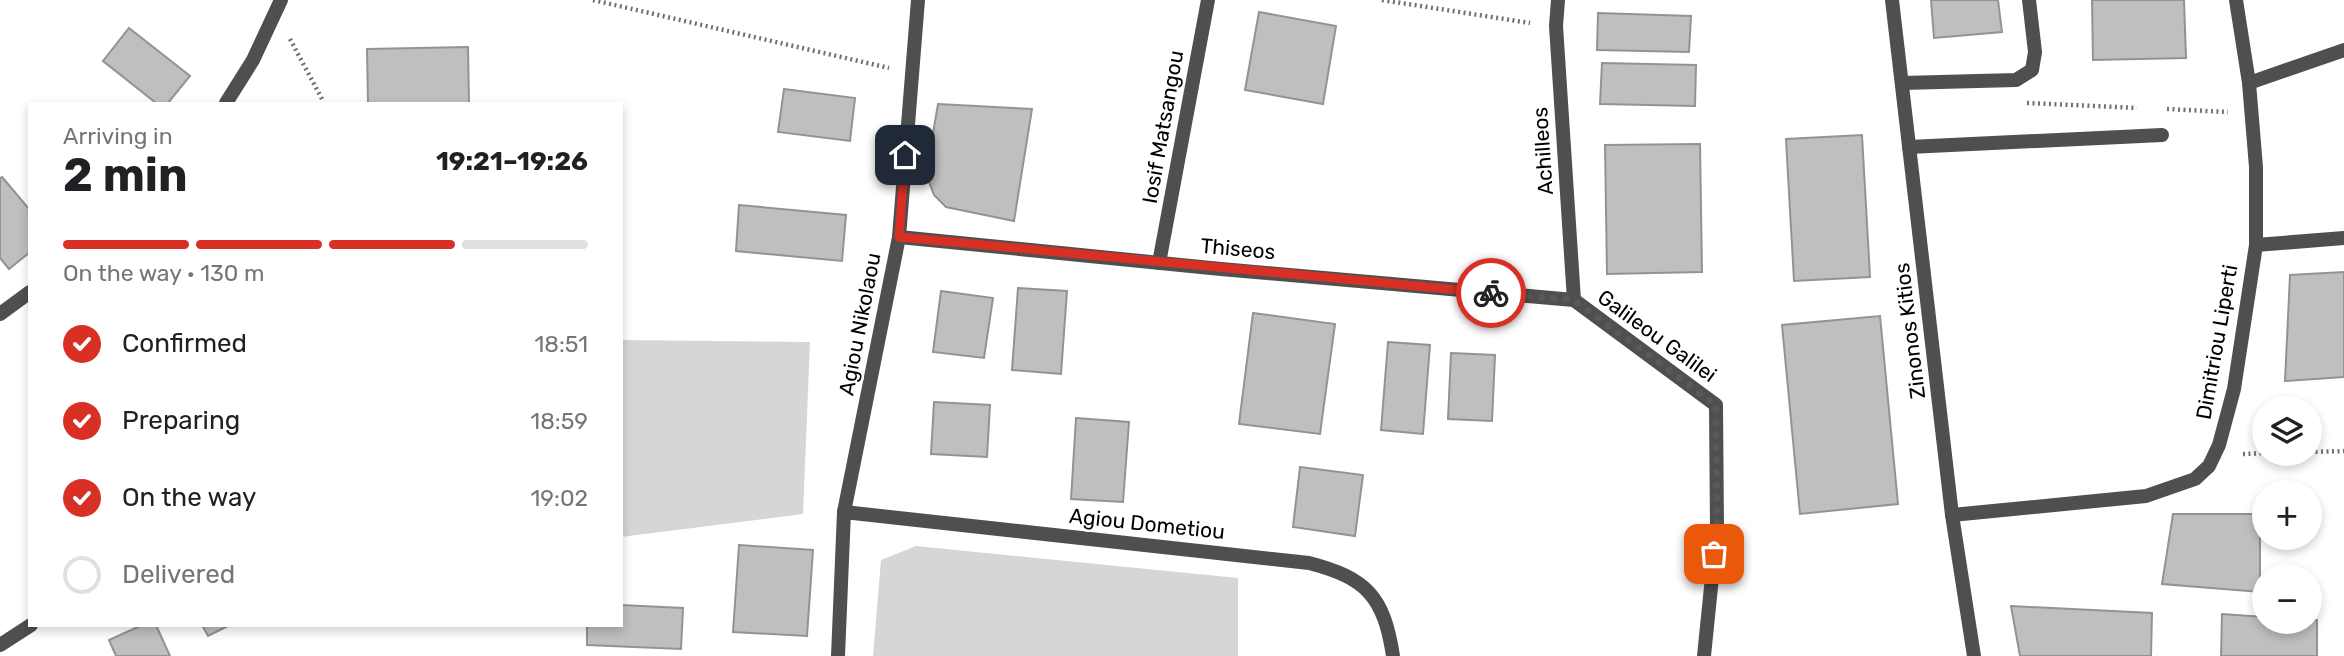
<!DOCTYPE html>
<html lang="en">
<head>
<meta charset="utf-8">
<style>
	:root { --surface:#fff; --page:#f2f2f2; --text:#202124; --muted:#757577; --line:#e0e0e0; --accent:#d93025 }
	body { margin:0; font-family:Rubik,sans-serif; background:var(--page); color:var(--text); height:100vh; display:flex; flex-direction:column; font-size:26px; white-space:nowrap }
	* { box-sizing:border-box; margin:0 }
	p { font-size:23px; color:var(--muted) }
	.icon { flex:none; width:38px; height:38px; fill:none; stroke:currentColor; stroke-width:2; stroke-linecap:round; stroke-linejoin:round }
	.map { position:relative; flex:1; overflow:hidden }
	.side { position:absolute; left:28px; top:102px; width:595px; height:525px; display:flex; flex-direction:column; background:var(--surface); border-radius:0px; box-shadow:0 4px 10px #0003 }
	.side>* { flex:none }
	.fabs { position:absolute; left:2252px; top:396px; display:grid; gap:14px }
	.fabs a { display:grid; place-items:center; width:70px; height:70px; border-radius:50%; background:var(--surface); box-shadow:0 4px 10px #0003; font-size:35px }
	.pin { position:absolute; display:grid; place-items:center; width:60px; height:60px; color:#fff; margin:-30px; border-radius:14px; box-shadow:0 4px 10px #0006 }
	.courier { position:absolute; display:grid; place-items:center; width:70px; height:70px; margin:-35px; border:5px solid #d93025; border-radius:50%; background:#fff; color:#222; box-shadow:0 2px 9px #0007 }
	.head em { font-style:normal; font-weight:700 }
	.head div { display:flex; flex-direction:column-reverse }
	.head { display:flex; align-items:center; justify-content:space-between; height:119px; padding:0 35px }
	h1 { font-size:46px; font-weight:700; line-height:52px }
	.bar { display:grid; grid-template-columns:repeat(4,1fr); gap:10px 7px; align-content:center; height:84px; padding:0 35px }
	.bar i { height:9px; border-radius:5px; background:var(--line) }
	.bar .selected { background:var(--accent) }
	.bar p { grid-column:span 4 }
	ol { padding:0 35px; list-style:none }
	li { display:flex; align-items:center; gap:21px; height:77px }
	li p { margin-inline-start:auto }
	li .icon { padding:7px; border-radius:50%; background:var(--accent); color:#fff; stroke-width:4 }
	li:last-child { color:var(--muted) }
	li i { width:38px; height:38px; border:4px solid var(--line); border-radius:50% }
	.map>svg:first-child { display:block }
</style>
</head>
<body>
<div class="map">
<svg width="2344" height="656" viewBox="0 0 2344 656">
	<rect width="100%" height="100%" fill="#fff"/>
	<g fill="#d6d6d6">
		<polygon points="621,340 810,342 803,514 621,537"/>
		<polygon points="916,546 1238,578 1238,656 873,656 881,560"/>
	</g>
	<g fill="#bfbfbf" stroke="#939393" stroke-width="2">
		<polygon points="1931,0 1998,0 2002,32 1934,38"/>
		<polygon points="2092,0 2184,0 2186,58 2093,60"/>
		<polygon points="1259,12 1336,26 1323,104 1245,90"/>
		<polygon points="1598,13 1691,16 1689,52 1597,50"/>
		<polygon points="129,28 190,76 168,103 156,103 103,61"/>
		<polygon points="468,47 469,103 368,103 367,49"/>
		<polygon points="1602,63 1696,65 1695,106 1600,104"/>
		<polygon points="784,89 855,98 850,141 778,132"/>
		<polygon points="938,104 1032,109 1014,221 946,207 934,195 926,174"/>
		<polygon points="1862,135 1870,277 1794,281 1786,139"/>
		<polygon points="1700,144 1702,272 1607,274 1605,145"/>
		<polygon points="2,177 30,210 30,252 9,269 0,258 0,178"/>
		<polygon points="739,205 846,215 842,261 736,251"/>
		<polygon points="2344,272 2344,377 2285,381 2290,275"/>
		<polygon points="1018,288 1067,291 1061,374 1012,370"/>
		<polygon points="941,291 993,298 984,358 933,352"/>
		<polygon points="1253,313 1335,324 1320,434 1239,424"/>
		<polygon points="1880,316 1898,504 1800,514 1782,325"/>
		<polygon points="1388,342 1430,345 1423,434 1381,430"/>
		<polygon points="1451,353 1495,355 1492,421 1448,419"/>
		<polygon points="934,402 990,405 987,457 931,454"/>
		<polygon points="1076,418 1129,422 1123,502 1071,499"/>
		<polygon points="1300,467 1363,475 1355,536 1293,527"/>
		<polygon points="2173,514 2260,514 2260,592 2162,584"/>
		<polygon points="739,545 813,550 807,636 733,632"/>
		<polygon points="621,605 683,608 681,649 587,645 587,625 621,625"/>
		<polygon points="2011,606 2152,613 2151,656 2020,656"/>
		<polygon points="2222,614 2264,617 2264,621 2317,620 2317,656 2221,656"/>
		<polygon points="142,625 156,625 170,656 116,656 109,640"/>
		<polygon points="202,625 230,625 208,636"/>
	</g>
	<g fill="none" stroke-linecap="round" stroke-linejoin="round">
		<g stroke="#717171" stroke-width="4.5" stroke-dasharray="2 3.5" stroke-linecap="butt">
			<polyline points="593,0 889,68"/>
			<polyline points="1382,0 1530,23"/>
			<polyline points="290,39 322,99 322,103"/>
			<polyline points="2027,103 2137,108"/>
			<polyline points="2167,109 2228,112"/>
			<polyline points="2310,452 2344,451"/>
			<polyline points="2243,454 2264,453"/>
		</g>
		<g stroke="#4f4f4f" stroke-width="14">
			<polyline points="1902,83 2016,80 2032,70 2035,52 2029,0"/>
			<polyline points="1909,147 2162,135"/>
		</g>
		<g stroke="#4f4f4f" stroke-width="14">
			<polyline points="1558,0 1556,26 1574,300"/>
			<polyline points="2249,83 2344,50"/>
			<polyline points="226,103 253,60 281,0"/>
			<polyline points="899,237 1221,269 1574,300"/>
			<polyline points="2256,245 2344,238"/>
			<polyline points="1159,263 1208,0"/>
			<polyline points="1574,300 1716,405 1717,528 1704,656"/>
			<polyline points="0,314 30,292"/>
			<path d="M844,512L1309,563C1367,578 1384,597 1393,656"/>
			<polyline points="1952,515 2146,496 2195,479 2209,466 2219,445 2234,389 2256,245 2256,167 2249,83 2236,0"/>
			<polyline points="0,645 31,625"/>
		</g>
		<g stroke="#4f4f4f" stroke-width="14">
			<polyline points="1892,0 1952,515 1974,656"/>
			<polyline points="838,656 844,512 899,237 918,0"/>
		</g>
	</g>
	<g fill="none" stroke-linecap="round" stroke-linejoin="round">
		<polyline stroke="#595959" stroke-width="7" stroke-dasharray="0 12.6" points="1491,293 1574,300 1716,405 1717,528 1714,554"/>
		<polyline stroke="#d93025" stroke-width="9" points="905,155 899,237 1491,293"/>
	</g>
	<g text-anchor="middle" stroke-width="5" stroke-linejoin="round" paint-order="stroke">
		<g font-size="21" fill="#000" stroke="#fff">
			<text transform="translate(1163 127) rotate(-80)" y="7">Iosif Matsangou</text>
			<text transform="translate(1543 151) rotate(-94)" y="7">Achilleos</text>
			<text transform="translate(1238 249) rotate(5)" y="7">Thiseos</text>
			<text transform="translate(860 324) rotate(-79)" y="7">Agiou Nikolaou</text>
			<text transform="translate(1910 331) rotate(-97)" y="7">Zinonos Kitios</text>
			<text transform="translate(1657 336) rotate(36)" y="7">Galileou Galilei</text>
			<text transform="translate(2217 342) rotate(-80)" y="7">Dimitriou Liperti</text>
			<text transform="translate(1147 524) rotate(6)" y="7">Agiou Dometiou</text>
		</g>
	</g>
</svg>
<div class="fabs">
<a><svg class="icon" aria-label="layers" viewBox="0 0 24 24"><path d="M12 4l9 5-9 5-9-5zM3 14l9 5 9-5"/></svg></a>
<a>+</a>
<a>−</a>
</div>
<div class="pin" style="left:1714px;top:554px;background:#ea580c"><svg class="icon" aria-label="bag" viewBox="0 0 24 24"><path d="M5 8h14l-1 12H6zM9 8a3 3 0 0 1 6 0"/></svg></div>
<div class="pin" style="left:905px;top:155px;background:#1f2937"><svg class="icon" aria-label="home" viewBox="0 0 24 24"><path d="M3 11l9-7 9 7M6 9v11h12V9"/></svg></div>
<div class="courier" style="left:1491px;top:293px"><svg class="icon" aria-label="bike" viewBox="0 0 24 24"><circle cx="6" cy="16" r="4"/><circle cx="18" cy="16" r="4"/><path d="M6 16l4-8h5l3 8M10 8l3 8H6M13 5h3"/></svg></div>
<section class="side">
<div class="head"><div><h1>2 min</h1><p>Arriving in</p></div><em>19:21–19:26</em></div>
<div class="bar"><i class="selected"></i><i class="selected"></i><i class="selected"></i><i></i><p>On the way · 130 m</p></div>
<ol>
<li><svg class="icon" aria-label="check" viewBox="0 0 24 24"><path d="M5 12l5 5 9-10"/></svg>Confirmed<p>18:51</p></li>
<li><svg class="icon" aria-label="check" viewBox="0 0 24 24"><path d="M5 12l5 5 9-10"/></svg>Preparing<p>18:59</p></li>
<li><svg class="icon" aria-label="check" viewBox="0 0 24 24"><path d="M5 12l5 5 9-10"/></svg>On the way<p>19:02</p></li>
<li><i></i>Delivered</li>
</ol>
</section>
</div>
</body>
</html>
